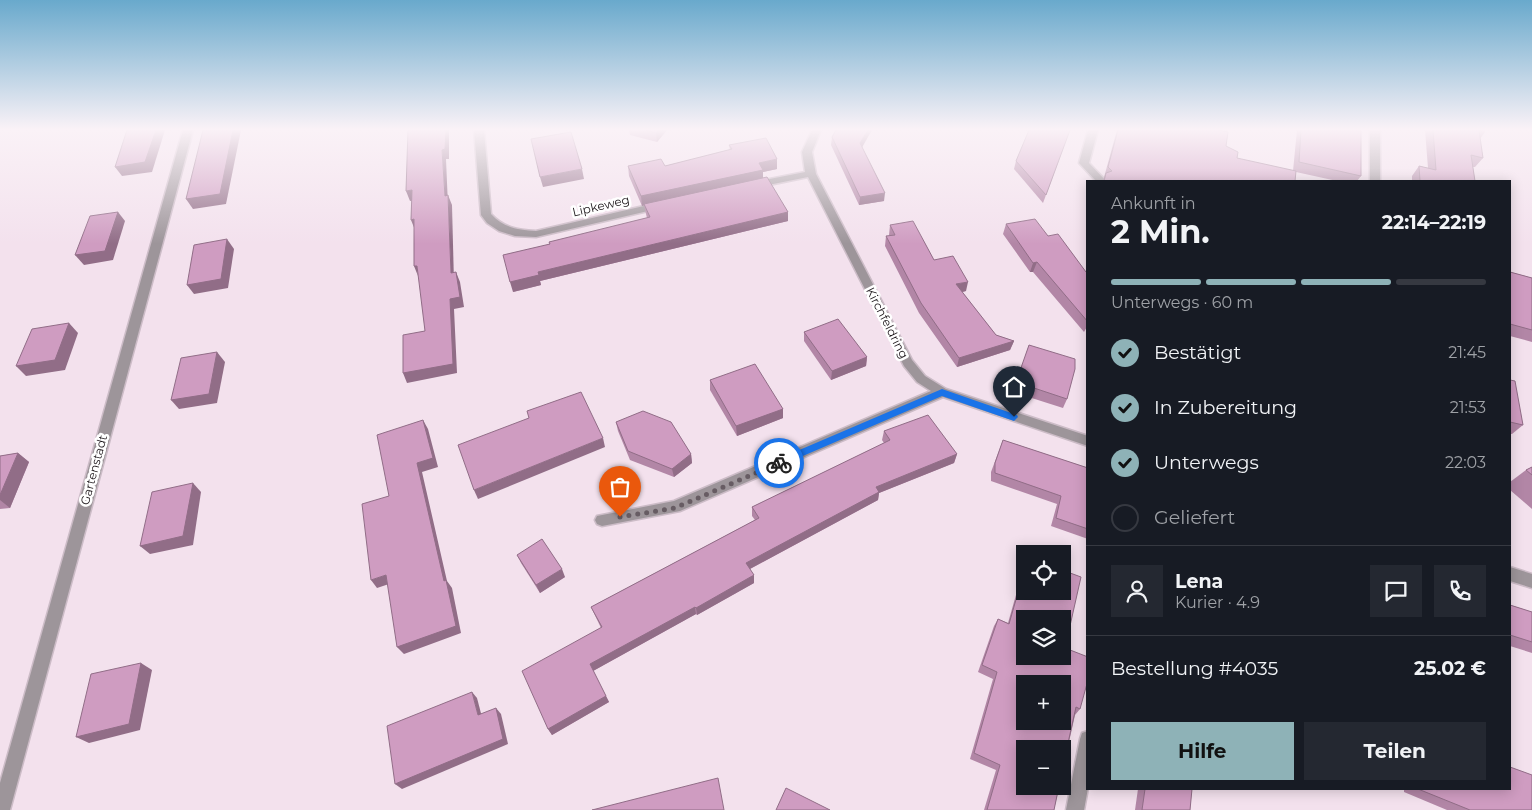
<!DOCTYPE html>
<html lang="de">
<head>
<meta charset="utf-8">
<style>
	:root { --surface:#171b24; --page:#242831; --text:#f1f3f6; --muted:#9ea1a6; --line:#363941; --accent:#8eb2b7 }
	body { margin:0; font-family:Montserrat,sans-serif; background:var(--page); color:var(--text); height:100vh; display:flex; flex-direction:column; font-size:19px; white-space:nowrap }
	* { box-sizing:border-box; margin:0 }
	p { font-size:16px; color:var(--muted) }
	.icon { flex:none; width:28px; height:28px; fill:none; stroke:currentColor; stroke-width:2; stroke-linecap:round; stroke-linejoin:round }
	.map { position:relative; flex:1; overflow:hidden }
	.panel { position:absolute; left:1086px; top:180px; width:425px; height:610px; display:flex; flex-direction:column; background:var(--surface); border-radius:0px; box-shadow:0 2px 12px #0003 }
	.panel>* { flex:none }
	.buttons { position:absolute; left:1016px; top:545px; display:grid; gap:10px }
	.buttons a { display:grid; place-items:center; width:55px; height:55px; border-radius:0px; background:var(--surface); box-shadow:0 2px 12px #0003; font-size:25px }
	.pin { position:absolute; display:grid; place-items:center; width:42px; height:42px; color:#fff; margin:-51px -21px; border-radius:50% 50% 50% 0; rotate:-45deg; box-shadow:0 0 5px #0007 }
	.pin .icon { rotate:45deg }
	.courier { position:absolute; display:grid; place-items:center; width:50px; height:50px; margin:-25px; border:4px solid #1a73e8; border-radius:50%; background:#fff; color:#222; box-shadow:0 1px 6px #0007 }
	.headline em { font-style:normal; font-weight:700 }
	.headline div { display:flex; flex-direction:column-reverse }
	.headline { display:flex; align-items:center; justify-content:space-between; height:85px; padding:0 25px }
	h1 { font-size:32px; font-weight:700; line-height:38px }
	.bar { display:grid; grid-template-columns:repeat(4,1fr); gap:8px 5px; align-content:center; height:60px; padding:0 25px }
	.bar i { height:6px; border-radius:4px; background:var(--line) }
	.bar .current { background:var(--accent) }
	.bar p { grid-column:span 4 }
	.line { display:flex; align-items:center; gap:12px; padding:0 25px; border-top:1px solid var(--line) }
	.line div { flex:1 }
	.round { display:grid; place-items:center; flex:none; width:52px; height:52px; border-radius:0px; background:var(--page) }
	ol { padding:0 25px; list-style:none }
	li { display:flex; align-items:center; gap:15px; height:55px }
	li p { margin-inline-start:auto }
	li .icon { padding:5px; border-radius:50%; background:var(--accent); color:#111; stroke-width:4 }
	li:last-child { color:var(--muted) }
	li i { width:28px; height:28px; border:2px solid var(--line); border-radius:50% }
	.button { display:flex; gap:10px; margin-top:auto; padding:10px 25px }
	.button a { flex:1; height:58px; border-radius:0px; background:var(--accent); color:#111; font-size:20px; font-weight:700; line-height:58px; text-align:center }
	.button a+a { background:var(--page); color:var(--text) }
	.map>svg:first-child { display:block }
</style>
</head>
<body>
<div class="map">
<svg width="1532" height="810" viewBox="0 0 1532 810">
	<rect width="100%" height="100%" fill="#f3e1ed"/>
	<g fill="none" stroke-linecap="round" stroke-linejoin="round">
		<defs>
			<g id="minor">
				<polygon points="183,130 193,130 10,810 0,810 0,783"/>
				<path d="M474,130H484L491,214C504,228 518,230 536,231L661,202L666,205L661,208L536,237L515,236L499,231L487,223L481,215Z"/>
				<polygon points="812,130 821,130 812,152 816,174 912,360 925,376 946,389 1088,436 1088,446 943,397 680,511 602,526 597,524 595,520 597,516 674,501 931,391 917,382 904,366 808,177 754,188 749,185 754,182 805,172 802,152"/>
				<polygon points="1088,130 1098,130 1089,163 1106,181 1096,181 1079,163"/>
				<rect x="1370" y="130" width="10" height="51"/>
				<polygon points="1510,567 1532,574 1532,588 1510,581"/>
				<polygon points="1088,731 1088,788 1084,810 1066,810 1080,739 1082,733"/>
			</g>
		</defs>
		<use href="#minor" stroke="#ccbcc7" stroke-width="3"/>
		<use href="#minor" fill="#9d959a" fill-rule="evenodd"/>
	</g>
	<g fill="#b286a6">
		<polygon points="629,130 667,130 657,142 630,135"/>
		<polygon points="1070,130 1043,203 1014,169 1016,161"/>
		<polygon points="1117,130 1219,130 1226,146 1237,158 1293,171 1297,130 1361,130 1361,176 1357,181 1337,181 1296,172 1295,181 1103,181"/>
		<polygon points="1425,130 1485,130 1485,132 1480,139 1483,158 1475,167 1473,167 1475,181 1412,181 1412,176 1419,166 1428,168"/>
		<polygon points="832,137 862,146 884,201 859,205 831,145"/>
		<polygon points="729,145 777,169 763,172 763,178 788,212 788,221 540,281 541,285 513,292 549,244 647,218 646,214 644,205 642,206 629,176 628,166 665,166 730,150"/>
		<polygon points="1006,224 1048,236 1086,272 1088,271 1088,325 1084,332 1033,272 1030,272 1003,234"/>
		<polygon points="890,225 934,260 966,291 962,292 996,335 1014,341 1010,350 957,367 919,313 885,246 886,236 890,236 889,235"/>
		<polygon points="1510,272 1532,278 1532,342 1510,336"/>
		<polygon points="804,332 867,357 866,366 831,380 804,341"/>
		<polygon points="1029,345 1067,399 1063,408 1013,392"/>
		<polygon points="710,380 783,409 783,418 737,436 710,390"/>
		<polygon points="1510,380 1523,425 1512,434 1510,434"/>
		<polygon points="616,422 691,454 692,463 674,477 630,460 618,431"/>
		<polygon points="884,431 957,454 954,463 879,493 878,500 750,569 754,583 697,615 696,614 593,671 609,702 552,735 548,729 601,628 591,607 755,520 752,516 752,507 884,443 882,440"/>
		<polygon points="1003,440 1088,468 1088,539 1051,526 1057,504 991,481 991,472"/>
		<polygon points="18,453 29,462 10,508 0,509 0,456"/>
		<polygon points="1532,467 1532,509 1510,490 1510,482 1526,470"/>
		<polygon points="517,555 565,577 540,593 521,563"/>
		<polygon points="1025,563 1025,591 1065,648 1080,709 1075,715 1054,810 984,810 996,770 970,759 993,679 978,672 994,626 998,619 1008,623"/>
		<polygon points="1510,605 1532,612 1532,653 1510,646"/>
		<polygon points="1138,789 1192,789 1190,810 1135,810"/>
		<polygon points="1404,789 1510,789 1532,810 1447,810 1404,792"/>
	</g>
	<g fill="#916d87">
		<polygon points="156,130 165,130 152,172 122,176 115,167"/>
		<polygon points="233,130 241,130 226,204 193,209 186,199"/>
		<polygon points="446,130 449,130 449,159 446,159 448,206 445,196 442,150"/>
		<polygon points="658,130 667,130 657,142 656,133"/>
		<polygon points="868,130 872,130 860,151 860,143"/>
		<polygon points="777,159 777,169 763,172 763,179 642,206 641,196 759,163"/>
		<polygon points="582,169 584,179 543,187 540,177"/>
		<polygon points="412,190 416,200 410,201 406,191"/>
		<polygon points="885,193 884,201 859,205 860,197"/>
		<polygon points="448,195 452,205 454,283 451,273"/>
		<polygon points="118,212 125,221 113,260 84,265 75,255"/>
		<polygon points="788,212 788,221 540,281 541,285 513,292 510,282 538,272"/>
		<polygon points="414,219 415,230 411,220"/>
		<polygon points="227,239 234,249 228,288 194,294 187,285"/>
		<polygon points="1037,262 1033,272 1030,272 1033,263"/>
		<polygon points="414,266 417,266 418,276"/>
		<polygon points="456,272 460,282 464,307 454,309 457,373 407,383 403,373 450,299"/>
		<polygon points="968,282 966,291 954,294 956,284"/>
		<polygon points="69,323 78,333 65,370 26,376 16,366"/>
		<polygon points="1014,341 1010,350 957,367 959,358"/>
		<polygon points="217,352 225,362 217,403 179,409 171,400"/>
		<polygon points="867,357 866,366 831,380 832,371"/>
		<polygon points="783,409 783,418 737,436 736,426"/>
		<polygon points="423,420 428,429 438,467 422,472 447,581 452,588 461,633 404,654 397,647 417,463"/>
		<polygon points="603,438 605,447 478,499 474,490"/>
		<polygon points="18,453 29,462 10,508 0,500 0,495"/>
		<polygon points="691,454 692,463 674,477 672,469"/>
		<polygon points="957,454 954,463 879,493 878,500 746,571 746,563 876,487"/>
		<polygon points="193,483 201,492 193,545 150,554 140,546"/>
		<polygon points="562,569 565,577 540,593 536,585"/>
		<polygon points="386,575 392,583 377,588 371,580"/>
		<polygon points="754,575 754,583 697,615 696,608"/>
		<polygon points="695,607 696,614 593,671 590,664"/>
		<polygon points="141,663 152,670 140,730 89,743 76,737"/>
		<polygon points="472,692 477,698 483,721 478,715"/>
		<polygon points="606,696 609,702 552,735 548,729"/>
		<polygon points="496,708 501,714 508,744 402,789 395,784"/>
	</g>
	<g fill="#cf9cc1" stroke="#916d87" fill-rule="evenodd">
		<polygon points="127,130 156,130 145,162 115,167"/>
		<polygon points="203,130 233,130 220,194 186,199"/>
		<polygon points="408,130 446,130 445,149 442,150 445,196 448,195 451,273 456,272 460,297 450,299 453,364 403,373 403,335 425,331 417,266 414,266 414,219 411,220 412,190 406,191"/>
		<polygon points="646,130 658,130 656,133"/>
		<polygon points="836,130 868,130 860,143 885,193 860,197 832,137"/>
		<polygon points="1029,130 1070,130 1046,195 1016,161"/>
		<polygon points="1118,130 1219,130 1228,132 1226,146 1238,152 1237,158 1296,171 1295,181 1104,181 1106,173 1112,171 1108,167"/>
		<polygon points="1301,130 1361,130 1361,176 1299,162"/>
		<polygon points="1433,130 1479,130 1483,158 1471,155 1475,181 1420,181 1419,166 1436,170"/>
		<polygon points="571,132 582,169 540,177 531,139"/>
		<polygon points="766,138 777,159 759,163 763,170 641,196 628,166 661,159 665,166 732,149 729,145"/>
		<polygon points="767,177 788,212 538,272 539,275 510,282 503,255 550,244 549,242 650,217 644,204"/>
		<polygon points="118,212 105,251 75,255 90,216"/>
		<polygon points="1035,219 1048,236 1058,234 1086,272 1088,271 1088,322 1037,262 1033,263 1006,224"/>
		<polygon points="913,221 934,260 953,256 968,282 956,284 996,335 1014,341 959,358 921,303 886,236 895,235 890,225"/>
		<polygon points="227,239 221,279 187,285 194,245"/>
		<polygon points="1510,272 1532,278 1532,330 1510,324"/>
		<polygon points="838,319 867,357 832,371 804,332"/>
		<polygon points="69,323 55,360 16,366 32,329"/>
		<polygon points="1029,345 1075,359 1075,369 1067,399 1016,382"/>
		<polygon points="217,352 209,394 171,400 181,358"/>
		<polygon points="755,364 783,409 736,426 710,380"/>
		<polygon points="1510,380 1515,381 1523,425 1510,422"/>
		<polygon points="581,392 603,438 474,490 458,445 529,418 527,411"/>
		<polygon points="643,411 671,422 691,454 672,469 628,451 616,422"/>
		<polygon points="928,415 957,454 876,487 879,492 746,563 754,575 696,608 695,607 590,664 606,696 548,729 522,671 602,627 591,607 759,518 752,507 890,440 884,431"/>
		<polygon points="423,420 433,458 417,463 444,581 446,580 456,626 397,647 386,575 371,580 362,504 389,496 377,435"/>
		<polygon points="1003,440 1088,468 1088,529 1056,518 1061,496 995,473 995,463"/>
		<polygon points="18,453 0,495 0,456"/>
		<polygon points="1532,467 1532,475 1526,470"/>
		<polygon points="193,483 183,536 140,546 152,492"/>
		<polygon points="542,539 562,569 536,585 517,555"/>
		<path d="M1025,568V591H1062V570L1081,577L1065,648L1088,657V680L1080,709L1076,707L1062,770V749H1025V786H1059L1054,810H987L1000,765L974,753L997,672L982,665L998,619L1009,624ZM1025,619H1062V656H1025ZM1025,684H1062V721H1025Z"/>
		<polygon points="1510,605 1532,612 1532,642 1510,635"/>
		<polygon points="141,663 129,724 76,737 91,674"/>
		<polygon points="472,692 478,715 496,708 503,739 395,784 387,726"/>
		<polygon points="1510,767 1532,775 1532,810 1470,810 1418,789 1510,789"/>
		<polygon points="718,778 724,810 592,810"/>
		<polygon points="786,788 830,810 776,810"/>
		<polygon points="1145,789 1192,789 1190,810 1142,810"/>
	</g>
	<linearGradient id="sky" x2="0" y2="1"><stop stop-color="#69a9cc"/><stop offset="0.53" stop-color="#faf2f7"/><stop offset="1" stop-color="#faf2f7" stop-opacity="0"/></linearGradient>
	<rect width="1532" height="244" fill="url(#sky)"/>
	<polygon fill="#1a73e8" points="942,389 1017,415 1018,417 1014,421 942,396 782,465 779,466 775,463 776,460"/>
	<g fill="none" stroke-linecap="round" stroke-linejoin="round">
		<polyline stroke="#675c63" stroke-width="5" stroke-dasharray="0 9" points="620,517 675,508 779,463"/>
	</g>
	<g text-anchor="middle" stroke-width="5" stroke-linejoin="round" paint-order="stroke">
		<g font-size="12" fill="#1b1519" stroke="#fff">
			<text transform="translate(601 206) rotate(-13)" y="4">Lipkeweg</text>
			<text transform="translate(887 323) rotate(63)" y="4">Kirchfeldring</text>
			<text transform="translate(94 470) rotate(-75)" y="4">Gartenstadt</text>
		</g>
	</g>
</svg>
<div class="buttons">
<a><svg class="icon" aria-label="locate" viewBox="0 0 24 24"><circle cx="12" cy="12" r="6"/><path d="M12 2v4M12 18v4M2 12h4M18 12h4"/></svg></a>
<a><svg class="icon" aria-label="layers" viewBox="0 0 24 24"><path d="M12 4l9 5-9 5-9-5zM3 14l9 5 9-5"/></svg></a>
<a>+</a>
<a>−</a>
</div>
<div class="pin" style="left:620px;top:517px;background:#ea580c"><svg class="icon" aria-label="bag" viewBox="0 0 24 24"><path d="M5 8h14l-1 12H6zM9 8a3 3 0 0 1 6 0"/></svg></div>
<div class="pin" style="left:1014px;top:417px;background:#1f2937"><svg class="icon" aria-label="home" viewBox="0 0 24 24"><path d="M3 11l9-7 9 7M6 9v11h12V9"/></svg></div>
<div class="courier" style="left:779px;top:463px"><svg class="icon" aria-label="bike" viewBox="0 0 24 24"><circle cx="6" cy="16" r="4"/><circle cx="18" cy="16" r="4"/><path d="M6 16l4-8h5l3 8M10 8l3 8H6M13 5h3"/></svg></div>
<section class="panel">
<div class="headline"><div><h1>2 Min.</h1><p>Ankunft in</p></div><em>22:14–22:19</em></div>
<div class="bar"><i class="current"></i><i class="current"></i><i class="current"></i><i></i><p>Unterwegs · 60 m</p></div>
<ol>
<li><svg class="icon" aria-label="check" viewBox="0 0 24 24"><path d="M5 12l5 5 9-10"/></svg>Bestätigt<p>21:45</p></li>
<li><svg class="icon" aria-label="check" viewBox="0 0 24 24"><path d="M5 12l5 5 9-10"/></svg>In Zubereitung<p>21:53</p></li>
<li><svg class="icon" aria-label="check" viewBox="0 0 24 24"><path d="M5 12l5 5 9-10"/></svg>Unterwegs<p>22:03</p></li>
<li><i></i>Geliefert</li>
</ol>
<div class="line" style="height:90px"><a class="round"><svg class="icon" aria-label="person" viewBox="0 0 24 24"><circle cx="12" cy="8" r="4"/><path d="M4 21q1-7 8-7t8 7"/></svg></a><div><b>Lena</b><p>Kurier · 4.9</p></div><a class="round"><svg class="icon" aria-label="chat" viewBox="0 0 24 24"><path d="M4 5h16v11H9l-5 4z"/></svg></a><a class="round"><svg class="icon" aria-label="phone" viewBox="0 0 24 24"><path d="M5 4h4l2 5-3 2q2 4 5 5l2-3 5 2v4C11 20 4 13 5 4z"/></svg></a></div>
<div class="line" style="height:65px"><div>Bestellung #4035</div><b>25.02 €</b></div>
<div class="button"><a>Hilfe</a><a>Teilen</a></div>
</section>
</div>
</body>
</html>
